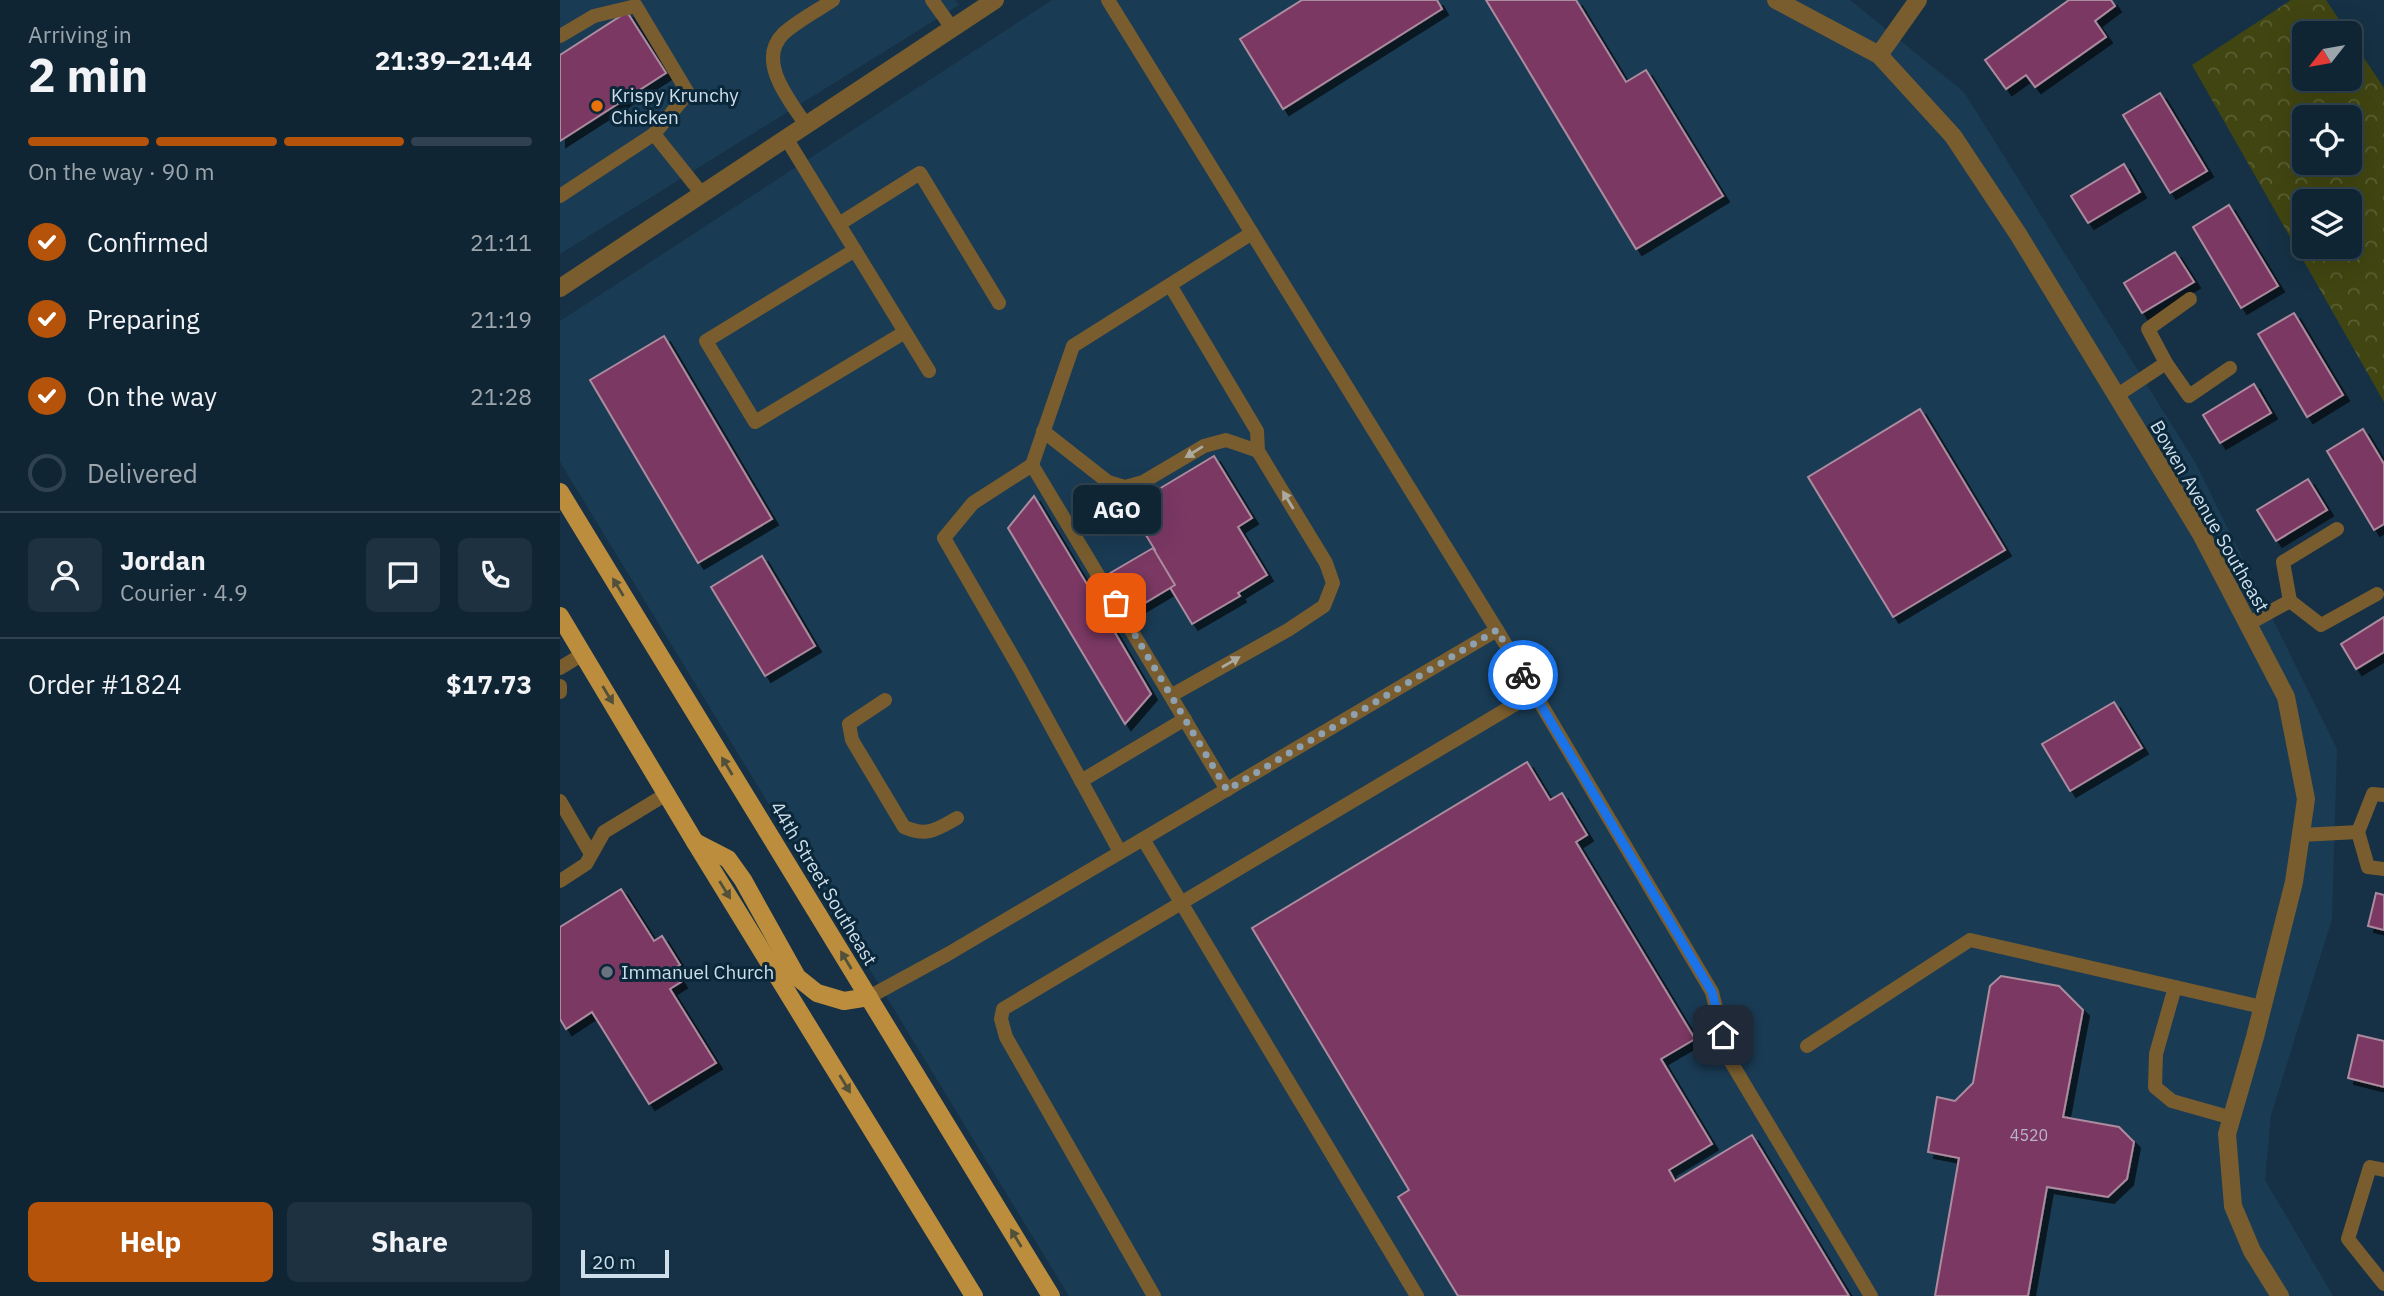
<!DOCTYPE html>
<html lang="en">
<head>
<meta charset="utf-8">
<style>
	:root { --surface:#102534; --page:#1e3140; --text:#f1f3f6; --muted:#9ca5ac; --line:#30424f; --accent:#b45309 }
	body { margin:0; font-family:"IBM Plex Sans",sans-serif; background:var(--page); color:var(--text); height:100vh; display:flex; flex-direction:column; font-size:26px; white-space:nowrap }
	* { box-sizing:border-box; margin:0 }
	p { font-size:23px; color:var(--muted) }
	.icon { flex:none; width:38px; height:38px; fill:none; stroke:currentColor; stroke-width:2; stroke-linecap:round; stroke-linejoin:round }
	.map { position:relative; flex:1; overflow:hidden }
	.details { display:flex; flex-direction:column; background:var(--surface); width:560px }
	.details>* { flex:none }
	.needle { width:46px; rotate:239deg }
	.buttons { position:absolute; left:1732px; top:21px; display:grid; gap:14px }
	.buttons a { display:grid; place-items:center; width:70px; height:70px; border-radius:10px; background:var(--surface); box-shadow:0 7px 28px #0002,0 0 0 2px var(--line); font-size:35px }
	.scale { position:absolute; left:21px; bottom:18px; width:88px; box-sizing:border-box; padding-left:7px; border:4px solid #cedeeb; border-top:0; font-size:19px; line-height:24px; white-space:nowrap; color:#cedeeb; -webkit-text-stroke:5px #0b273a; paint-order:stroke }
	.pin { position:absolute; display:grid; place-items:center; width:60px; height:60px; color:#fff; margin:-30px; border-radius:14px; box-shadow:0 4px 10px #0006 }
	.courier { position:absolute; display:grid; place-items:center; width:70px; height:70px; margin:-35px; border:5px solid #1a73e8; border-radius:50%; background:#fff; color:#222; box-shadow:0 2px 9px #0007 }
	.bubble { position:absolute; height:49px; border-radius:10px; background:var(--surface); box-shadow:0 7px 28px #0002,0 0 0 2px var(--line); font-size:23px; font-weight:700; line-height:49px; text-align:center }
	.overview em { font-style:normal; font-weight:700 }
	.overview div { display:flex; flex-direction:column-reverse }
	.overview { display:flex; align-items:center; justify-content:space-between; height:119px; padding:0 28px }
	h1 { font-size:46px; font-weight:700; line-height:52px }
	.bar { display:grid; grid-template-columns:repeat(4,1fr); gap:10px 7px; align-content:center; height:84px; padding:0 28px }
	.bar i { height:9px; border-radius:5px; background:var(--line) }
	.bar .on { background:var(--accent) }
	.bar p { grid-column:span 4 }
	.line { display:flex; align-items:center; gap:18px; padding:0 28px; border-top:2px solid var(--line) }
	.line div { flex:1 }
	.round { display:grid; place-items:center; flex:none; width:74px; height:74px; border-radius:10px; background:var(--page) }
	ol { padding:0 28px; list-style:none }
	li { display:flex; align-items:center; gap:21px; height:77px }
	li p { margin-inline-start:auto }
	li .icon { padding:7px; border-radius:50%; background:var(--accent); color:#fff; stroke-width:4 }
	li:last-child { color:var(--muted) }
	li i { width:38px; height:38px; border:4px solid var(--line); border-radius:50% }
	.primary-button { display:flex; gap:14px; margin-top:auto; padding:14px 28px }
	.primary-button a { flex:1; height:80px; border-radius:10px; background:var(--accent); color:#fff; font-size:28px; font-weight:700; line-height:80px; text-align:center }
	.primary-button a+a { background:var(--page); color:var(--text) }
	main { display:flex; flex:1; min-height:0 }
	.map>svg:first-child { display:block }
</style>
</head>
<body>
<main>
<section class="details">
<div class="overview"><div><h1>2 min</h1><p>Arriving in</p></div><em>21:39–21:44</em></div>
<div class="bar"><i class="on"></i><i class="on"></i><i class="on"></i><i></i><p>On the way · 90 m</p></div>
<ol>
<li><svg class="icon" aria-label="check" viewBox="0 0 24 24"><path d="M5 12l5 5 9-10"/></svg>Confirmed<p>21:11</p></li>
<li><svg class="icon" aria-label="check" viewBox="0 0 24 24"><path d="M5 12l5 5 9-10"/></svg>Preparing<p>21:19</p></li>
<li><svg class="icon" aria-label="check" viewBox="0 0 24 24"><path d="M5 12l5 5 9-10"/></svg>On the way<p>21:28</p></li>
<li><i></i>Delivered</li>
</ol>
<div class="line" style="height:126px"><a class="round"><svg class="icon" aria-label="person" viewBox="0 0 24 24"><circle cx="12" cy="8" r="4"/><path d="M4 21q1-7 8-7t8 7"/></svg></a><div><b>Jordan</b><p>Courier · 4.9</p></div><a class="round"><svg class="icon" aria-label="chat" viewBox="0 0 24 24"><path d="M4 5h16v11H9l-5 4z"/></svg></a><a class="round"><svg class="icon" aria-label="phone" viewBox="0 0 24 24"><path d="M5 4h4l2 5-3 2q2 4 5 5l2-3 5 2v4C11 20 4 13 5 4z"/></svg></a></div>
<div class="line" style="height:91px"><div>Order #1824</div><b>$17.73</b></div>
<div class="primary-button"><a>Help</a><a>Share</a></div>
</section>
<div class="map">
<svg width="1824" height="1296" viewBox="0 0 1824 1296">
	<defs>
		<pattern id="forest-crowns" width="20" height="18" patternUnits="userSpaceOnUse" patternTransform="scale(1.75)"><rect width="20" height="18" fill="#404511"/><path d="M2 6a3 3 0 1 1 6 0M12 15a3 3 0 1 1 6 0" fill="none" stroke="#5a5f34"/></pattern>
		<filter id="shadow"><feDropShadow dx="6" dy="6" stdDeviation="0" flood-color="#0009"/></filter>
	</defs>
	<rect width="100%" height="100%" fill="#163145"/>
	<g fill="#1a3b54">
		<polygon points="0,0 395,0 399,5 0,254"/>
		<polygon points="492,0 1290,0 1404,92 1635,462 1777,749 1772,919 1711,1115 1705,1180 1773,1296 509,1296 0,462 0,321"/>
	</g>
	<path fill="url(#forest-crowns)" fill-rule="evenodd" d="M1731,0H1766L1788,33H1745V79H1790V37L1824,88V402L1632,65ZM1745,117H1790V163H1745ZM1745,201H1790V247H1745Z"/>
	<g fill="#7a3963" stroke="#ad8b9f" stroke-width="2" filter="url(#shadow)">
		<polygon points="742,0 877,0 882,9 723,109 680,39"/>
		<polygon points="926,0 1016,0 1066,82 1086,70 1163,196 1076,249"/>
		<polygon points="1509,0 1551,0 1555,6 1535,21 1546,37 1475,87 1466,75 1446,89 1425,60"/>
		<polygon points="67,12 106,73 0,141 0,55"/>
		<polygon points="1600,93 1647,171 1610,193 1563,115"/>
		<polygon points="1564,164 1580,192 1528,223 1511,196"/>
		<polygon points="1669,205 1718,286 1681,308 1633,227"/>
		<polygon points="1615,252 1634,282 1582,313 1564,283"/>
		<polygon points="1734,313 1783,395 1747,417 1698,334"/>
		<polygon points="104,336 212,519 138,563 30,380"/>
		<polygon points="1694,384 1711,413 1660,443 1643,415"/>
		<polygon points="1360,409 1445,550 1333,617 1248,477"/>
		<polygon points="1803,429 1824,464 1824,524 1814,530 1767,451"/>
		<polygon points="654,456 692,518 678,527 707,575 678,593 680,596 632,624 590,554 595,550 569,507"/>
		<polygon points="1748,479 1767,510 1716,541 1697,510"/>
		<polygon points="474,496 528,586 593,548 615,585 550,624 591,694 565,724 448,528"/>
		<polygon points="202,556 255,646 205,676 151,587"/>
		<polygon points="1824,617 1824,652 1796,669 1781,644"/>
		<polygon points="1554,702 1582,748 1510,791 1482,744"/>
		<polygon points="967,762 990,800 1002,793 1027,835 1016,842 1135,1039 1101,1059 1152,1144 1109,1170 1115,1181 1192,1135 1289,1296 898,1296 838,1197 849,1190 692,928"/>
		<polygon points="61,889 94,941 102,936 120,965 113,969 121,982 110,989 156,1063 89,1104 32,1012 6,1029 0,1019 0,927"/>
		<polygon points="1816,893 1824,895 1824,930 1808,926"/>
		<polygon points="1441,976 1499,986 1523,1010 1503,1117 1559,1127 1574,1142 1567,1179 1548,1197 1487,1187 1468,1296 1375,1296 1399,1158 1368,1152 1377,1097 1395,1101 1413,1083 1430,986"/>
		<polygon points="1798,1035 1824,1041 1824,1087 1788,1078"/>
	</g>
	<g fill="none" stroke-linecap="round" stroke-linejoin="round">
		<g stroke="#795d2e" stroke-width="14">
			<polyline points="372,0 392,28"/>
			<polyline points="548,0 937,630 1152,992 1168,1057 1311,1296"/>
			<polyline points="0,36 34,16 76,6 128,93 94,134"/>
			<path d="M246,125C230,101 196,61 223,34C237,21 257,11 273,0"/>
			<polyline points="226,138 369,371"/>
			<polyline points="0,196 94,134 142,194"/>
			<polyline points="279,224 360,173 439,303"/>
			<polyline points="295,250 146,341 195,422 345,332"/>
			<polyline points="610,285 697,431 698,451 766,563 773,583 764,606 728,630 612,695"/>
			<polyline points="1606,363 1588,329 1630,299"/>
			<polyline points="1556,396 1606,363 1629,396 1670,368"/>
			<polyline points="483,431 548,482 565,487 583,482 644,446 666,440 698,451"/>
			<polyline points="472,465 667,790"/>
			<polyline points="1730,601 1723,562 1777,529"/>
			<polyline points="1688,624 1730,601 1761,625 1817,594"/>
			<polyline points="0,668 23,654"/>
			<polyline points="0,686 0,692"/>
			<path d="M325,700L289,724L292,740L344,827C367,837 376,830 397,818"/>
			<polyline points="521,781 625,719"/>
			<polyline points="1824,795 1813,794 1798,832 1808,867 1824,869"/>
			<polyline points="0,801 31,854"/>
			<polyline points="1741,835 1798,832"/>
			<polyline points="583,839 857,1296"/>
			<polyline points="560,852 461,671 384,538 413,503 472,465 513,346 692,233"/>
			<polyline points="0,881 26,864 44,832 108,793"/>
			<polyline points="1615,987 1596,1054 1595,1087 1612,1101 1672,1118"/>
			<polyline points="309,997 388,954 937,630"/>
			<polyline points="1247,1046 1410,940 1702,1007"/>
			<polyline points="1824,1170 1810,1167 1788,1239 1824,1284"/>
			<polyline points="594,1296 446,1037 441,1019 443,1009 974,693"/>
		</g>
		<g stroke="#795d2e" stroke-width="18">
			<polyline points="1216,0 1319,55 1393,136 1458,234 1641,534 1726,697 1746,799 1734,882 1695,1037 1667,1134 1673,1206 1692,1251 1720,1296"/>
			<polyline points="1319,55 1358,0"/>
		</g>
		<polyline stroke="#795d2e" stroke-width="18" points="0,288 435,0"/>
		<g stroke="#bb8d3c" stroke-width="18">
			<polyline points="0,492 491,1296"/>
			<polyline points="0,616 135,842 414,1296"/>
			<polyline points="135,842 168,859 183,880 237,977 257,993 284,1001 309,997"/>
		</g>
	</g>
	<defs><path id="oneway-solid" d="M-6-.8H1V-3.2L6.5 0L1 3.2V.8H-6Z" transform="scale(1.75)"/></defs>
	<g fill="#acaa9f">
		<use href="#oneway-solid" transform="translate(634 452) rotate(148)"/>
		<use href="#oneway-solid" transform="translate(728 500) rotate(-121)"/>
		<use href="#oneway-solid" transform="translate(671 662) rotate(-30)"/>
	</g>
	<g fill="#51503b">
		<use href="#oneway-solid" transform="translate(58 587) rotate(-121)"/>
		<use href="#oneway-solid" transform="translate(48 695) rotate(59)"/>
		<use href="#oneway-solid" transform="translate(167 766) rotate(-121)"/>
		<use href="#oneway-solid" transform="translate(165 890) rotate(58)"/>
		<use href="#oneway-solid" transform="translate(286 960) rotate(-121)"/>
		<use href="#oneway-solid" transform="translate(285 1084) rotate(59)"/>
		<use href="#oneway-solid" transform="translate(456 1238) rotate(-121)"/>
	</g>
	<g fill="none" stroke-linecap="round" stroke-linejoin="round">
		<polyline stroke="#8ea1b1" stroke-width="7" stroke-dasharray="0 12.6" points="556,603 667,790 937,630 963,675"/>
		<polyline stroke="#1a73e8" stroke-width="9" points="963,675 1152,992 1163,1035"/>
	</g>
	<circle fill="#e8710a" stroke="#0b273a" stroke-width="2.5" cx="37" cy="106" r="7"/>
	<circle fill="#6b7280" stroke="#0b273a" stroke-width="2.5" cx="47" cy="972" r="7"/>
	<g text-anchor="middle" stroke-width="6" stroke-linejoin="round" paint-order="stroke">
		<g font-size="16" fill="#b9b5c9">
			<text x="1469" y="1141">4520</text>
		</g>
		<g font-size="19" fill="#cedeeb" stroke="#0b273a" text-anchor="start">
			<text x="51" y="102">Krispy Krunchy<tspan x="51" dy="22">Chicken</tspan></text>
			<text x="61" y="979">Immanuel Church</text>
		</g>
		<g font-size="19" fill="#cedeeb" stroke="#0b273a">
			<text transform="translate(1650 516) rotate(60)" y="7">Bowen Avenue Southeast</text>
			<text transform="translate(264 883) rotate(59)" y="7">44th Street Southeast</text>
		</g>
	</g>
</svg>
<div class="buttons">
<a><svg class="needle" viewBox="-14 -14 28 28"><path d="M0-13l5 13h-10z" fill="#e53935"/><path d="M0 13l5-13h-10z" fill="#9ca5ac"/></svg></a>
<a><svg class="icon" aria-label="locate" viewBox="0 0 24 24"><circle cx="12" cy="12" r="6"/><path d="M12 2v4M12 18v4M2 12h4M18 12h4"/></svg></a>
<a><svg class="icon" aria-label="layers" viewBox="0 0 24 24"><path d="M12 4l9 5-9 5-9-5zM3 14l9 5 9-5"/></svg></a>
</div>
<div class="scale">20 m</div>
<div class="pin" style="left:556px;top:603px;background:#ea580c"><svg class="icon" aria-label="bag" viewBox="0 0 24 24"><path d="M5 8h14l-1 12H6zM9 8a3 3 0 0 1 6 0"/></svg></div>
<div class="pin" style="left:1163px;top:1035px;background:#1f2937"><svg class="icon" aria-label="home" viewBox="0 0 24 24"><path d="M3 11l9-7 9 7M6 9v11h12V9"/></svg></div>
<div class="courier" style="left:963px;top:675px"><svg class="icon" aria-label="bike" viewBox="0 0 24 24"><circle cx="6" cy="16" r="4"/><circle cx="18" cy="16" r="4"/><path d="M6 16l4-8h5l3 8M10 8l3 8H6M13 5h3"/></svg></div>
<div class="bubble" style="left:513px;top:485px;width:88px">AGO</div>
</div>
</main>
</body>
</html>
